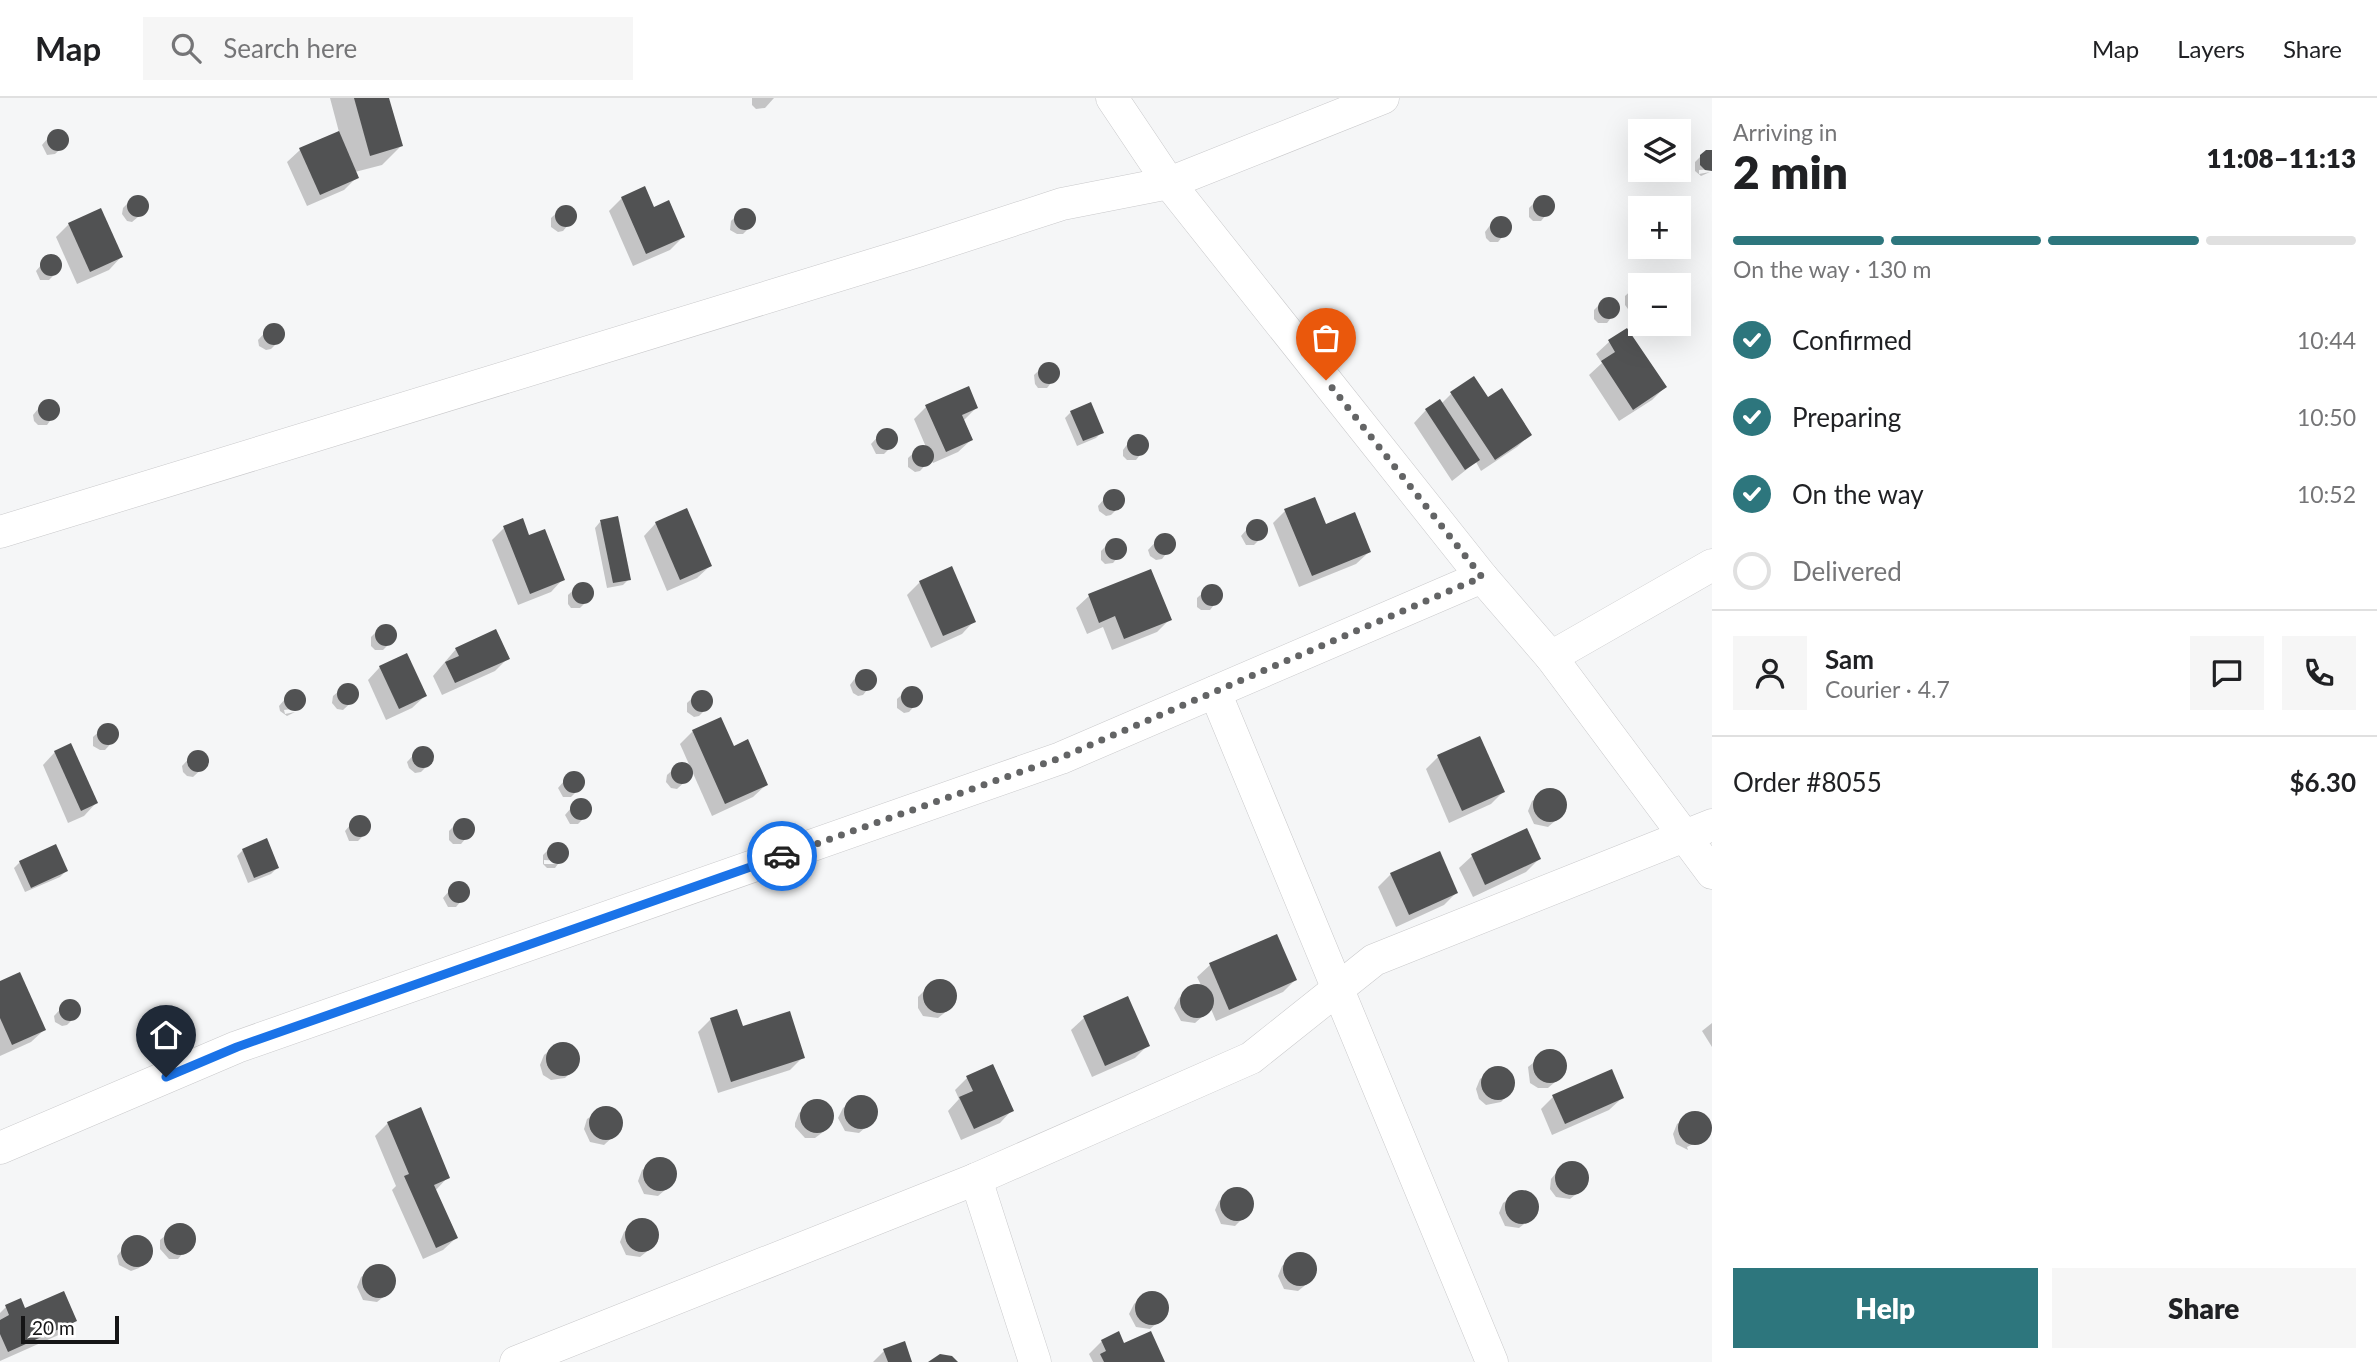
<!DOCTYPE html>
<html lang="en">
<head>
<meta charset="utf-8">
<style>
	:root { --surface:#fff; --page:#f6f6f6; --text:#202124; --muted:#757577; --line:#e0e0e0; --accent:#2d767d }
	body { margin:0; font-family:Lato,sans-serif; background:var(--page); color:var(--text); height:100vh; display:flex; flex-direction:column; font-size:26px; white-space:nowrap }
	* { box-sizing:border-box; margin:0 }
	p { font-size:23px; color:var(--muted) }
	.icon { flex:none; width:38px; height:38px; fill:none; stroke:currentColor; stroke-width:2; stroke-linecap:round; stroke-linejoin:round }
	.map { position:relative; flex:1; overflow:hidden }
	.panel { display:flex; flex-direction:column; background:var(--surface); width:665px }
	.panel>* { flex:none }
	.fabs { position:absolute; left:1628px; top:21px; display:grid; gap:14px }
	.fabs a { display:grid; place-items:center; width:63px; height:63px; border-radius:0px; background:var(--surface); box-shadow:0 7px 28px #0002; font-size:35px }
	.scale { position:absolute; left:21px; bottom:18px; width:98px; box-sizing:border-box; padding-left:7px; border:4px solid #151516; border-top:0; font-size:19px; line-height:24px; white-space:nowrap; color:#151516; -webkit-text-stroke:5px #fff; paint-order:stroke }
	.pin { position:absolute; display:grid; place-items:center; width:60px; height:60px; color:#fff; margin:-72px -30px; border-radius:50% 50% 50% 0; rotate:-45deg; box-shadow:0 0 7px #0007 }
	.pin .icon { rotate:45deg }
	.courier { position:absolute; display:grid; place-items:center; width:70px; height:70px; margin:-35px; border:5px solid #1a73e8; border-radius:50%; background:#fff; color:#222; box-shadow:0 2px 9px #0007 }
	.head em { font-style:normal; font-weight:800 }
	.head div { display:flex; flex-direction:column-reverse }
	.head { display:flex; align-items:center; justify-content:space-between; height:119px; padding:0 21px }
	h1 { font-size:46px; font-weight:800; line-height:52px }
	.bar { display:grid; grid-template-columns:repeat(4,1fr); gap:10px 7px; align-content:center; height:84px; padding:0 21px }
	.bar i { height:9px; border-radius:5px; background:var(--line) }
	.bar .selected { background:var(--accent) }
	.bar p { grid-column:span 4 }
	.line { display:flex; align-items:center; gap:18px; padding:0 21px; border-top:2px solid var(--line) }
	.line div { flex:1 }
	.round { display:grid; place-items:center; flex:none; width:74px; height:74px; border-radius:0px; background:var(--page) }
	ol { padding:0 21px; list-style:none }
	li { display:flex; align-items:center; gap:21px; height:77px }
	li p { margin-inline-start:auto }
	li .icon { padding:7px; border-radius:50%; background:var(--accent); color:#fff; stroke-width:4 }
	li:last-child { color:var(--muted) }
	li i { width:38px; height:38px; border:4px solid var(--line); border-radius:50% }
	.button { display:flex; gap:14px; margin-top:auto; padding:14px 21px }
	.button a { flex:1; height:80px; border-radius:0px; background:var(--accent); color:#fff; font-size:28px; font-weight:800; line-height:80px; text-align:center }
	.button a+a { background:var(--page); color:var(--text) }
	header { display:flex; align-items:center; gap:42px; box-sizing:border-box; height:98px; padding:0 35px; background:var(--surface); border-bottom:2px solid var(--line) }
	header strong { font-size:33px }
	nav { display:flex; gap:38px; margin-inline-start:auto; font-size:24px }
	.search { width:490px; height:63px; background:var(--page); display:flex; align-items:center; gap:18px; box-sizing:border-box; padding:0 24px; border-radius:0px; color:var(--muted); font-size:26px }
	main { display:flex; flex:1; min-height:0 }
	.map>svg:first-child { display:block }
</style>
</head>
<body>
<header>
<strong>Map</strong>
<div class="search"><svg class="icon" aria-label="search" viewBox="0 0 24 24"><circle cx="10" cy="10" r="6"/><path d="M15 15l6 6"/></svg>Search here</div>
<nav><a>Map</a><a>Layers</a><a>Share</a></nav>
</header>
<main>
<div class="map">
<svg width="1712" height="1264" viewBox="0 0 1712 1264">
	<rect width="100%" height="100%" fill="#f5f6f7"/>
	<g fill="#0003">
		<polygon points="330,0 387,0 401,48 382,67 355,74 357,79 344,92 307,108 287,64 300,52 339,34"/>
		<polygon points="752,0 774,0 765,10 756,11 752,7"/>
		<polygon points="54,33 61,33 65,36 66,46 55,56 47,57 42,47"/>
		<polygon points="1706,53 1712,71 1699,72 1699,76 1710,74 1701,78 1695,73 1695,64"/>
		<polygon points="134,99 143,101 146,105 144,114 132,124 127,123 122,116 123,110"/>
		<polygon points="1540,99 1546,99 1551,103 1553,109 1541,123 1533,123 1529,119 1529,110"/>
		<polygon points="622,100 653,111 683,139 670,152 633,168 609,113"/>
		<polygon points="563,109 569,109 574,113 575,119 563,133 558,134 551,129 551,120"/>
		<polygon points="742,112 748,112 754,118 754,125 743,136 737,136 730,132 731,123"/>
		<polygon points="1501,120 1509,124 1510,130 1498,144 1490,144 1486,140 1485,134 1494,122"/>
		<polygon points="69,126 121,159 109,172 77,186 56,139"/>
		<polygon points="54,158 59,162 60,171 49,182 40,182 36,173 48,159"/>
		<polygon points="1640,187 1640,208 1637,211 1628,211 1625,207 1625,198 1636,188"/>
		<polygon points="1605,201 1611,201 1616,205 1618,211 1607,225 1598,225 1594,221 1594,212"/>
		<polygon points="271,228 276,228 282,235 282,240 271,251 266,252 259,248 258,242"/>
		<polygon points="1627,232 1665,289 1652,302 1619,323 1589,277 1602,265 1596,256 1609,244"/>
		<polygon points="1046,266 1052,266 1057,270 1059,275 1047,290 1038,290 1035,286 1034,277"/>
		<polygon points="1451,296 1488,302 1530,337 1517,349 1481,373 1476,364 1452,383 1414,325 1426,312 1441,306"/>
		<polygon points="49,303 57,307 58,312 47,327 38,327 34,323 33,317 43,305"/>
		<polygon points="926,309 976,310 964,322 971,342 958,354 933,365 931,361 920,373 915,374 908,369 908,360 920,349 926,349 914,321"/>
		<polygon points="1071,314 1102,334 1096,340 1077,348 1065,320"/>
		<polygon points="884,332 890,332 894,335 895,345 884,356 876,356 871,346"/>
		<polygon points="1138,338 1146,342 1148,347 1136,362 1127,362 1123,358 1123,352 1132,340"/>
		<polygon points="1111,393 1117,393 1123,400 1122,406 1111,417 1106,418 1099,413 1098,408"/>
		<polygon points="1285,413 1325,428 1369,454 1356,466 1299,489 1273,425"/>
		<polygon points="1260,423 1264,427 1265,436 1254,447 1246,447 1241,438 1253,424"/>
		<polygon points="600,424 629,481 623,487 607,490 595,430"/>
		<polygon points="656,425 710,468 697,480 667,493 644,438"/>
		<polygon points="504,430 528,439 563,481 551,494 518,507 492,442"/>
		<polygon points="1161,438 1167,438 1172,441 1173,447 1162,461 1156,462 1150,458 1148,452"/>
		<polygon points="1112,442 1118,442 1123,446 1125,451 1113,465 1105,466 1101,462 1101,453"/>
		<polygon points="920,484 974,523 962,536 931,550 907,497"/>
		<polygon points="585,486 590,490 591,499 580,510 571,510 568,506 568,497 579,487"/>
		<polygon points="1209,489 1214,489 1220,492 1221,498 1210,512 1201,512 1197,509 1197,500"/>
		<polygon points="1089,498 1170,521 1157,534 1112,552 1103,529 1087,536 1076,510"/>
		<polygon points="382,528 389,528 393,532 394,541 383,552 375,552 371,548 371,539"/>
		<polygon points="456,551 507,561 495,573 442,597 433,578"/>
		<polygon points="380,569 425,598 412,610 386,622 368,582"/>
		<polygon points="865,573 873,577 875,582 863,597 858,598 853,595 850,587 859,575"/>
		<polygon points="351,587 357,594 356,600 343,612 337,611 332,605 333,598 345,588"/>
		<polygon points="909,590 915,590 921,597 920,602 909,614 904,615 897,610 897,601"/>
		<polygon points="292,593 298,593 304,600 303,606 299,610 284,612 285,616 295,614 287,618 280,613 279,608"/>
		<polygon points="699,594 705,594 711,601 710,607 699,618 694,619 687,614 687,605"/>
		<polygon points="105,628 110,628 117,634 116,640 105,652 100,652 93,648 93,639"/>
		<polygon points="693,633 733,650 766,687 753,699 712,718 680,646"/>
		<polygon points="420,650 426,650 432,657 432,663 421,674 415,675 409,670 407,664"/>
		<polygon points="55,654 96,705 84,718 68,725 43,667"/>
		<polygon points="195,654 200,654 207,661 206,667 193,679 187,678 183,674 182,668"/>
		<polygon points="1438,659 1503,694 1491,706 1449,725 1426,671"/>
		<polygon points="684,666 691,673 690,679 677,691 671,690 666,684 667,677 678,667"/>
		<polygon points="576,675 581,679 582,688 571,699 563,699 558,690 570,676"/>
		<polygon points="1547,692 1558,693 1565,707 1563,716 1548,729 1534,726 1528,713 1532,703"/>
		<polygon points="584,702 588,706 589,715 578,726 570,726 565,717 577,703"/>
		<polygon points="357,719 363,719 368,723 369,732 358,743 349,743 345,733"/>
		<polygon points="460,722 467,722 471,726 473,732 461,746 453,746 449,742 449,733"/>
		<polygon points="554,746 563,747 566,752 566,758 562,763 544,762 544,766 558,766 555,770 547,770 543,766 543,757"/>
		<polygon points="243,752 277,770 271,776 248,785 237,758"/>
		<polygon points="1472,758 1539,761 1526,774 1473,799 1459,770"/>
		<polygon points="20,764 66,773 60,779 25,794 14,770"/>
		<polygon points="1391,776 1456,795 1444,807 1396,829 1378,789"/>
		<polygon points="462,785 466,789 468,795 456,809 448,809 443,800 455,786"/>
		<polygon points="1210,867 1295,882 1283,894 1216,923 1211,911 1195,925 1181,923 1174,910 1179,900 1194,888 1202,889 1197,879"/>
		<polygon points="937,883 951,888 955,898 953,908 938,920 923,918 918,910 918,899 932,885"/>
		<polygon points="0,885 44,932 31,944 0,958"/>
		<polygon points="1127,901 1148,947 1135,960 1092,979 1071,932 1084,920"/>
		<polygon points="67,904 72,904 78,911 78,916 67,927 62,928 55,924 54,918"/>
		<polygon points="711,921 742,930 803,959 790,972 718,995 698,934"/>
		<polygon points="1712,925 1712,949 1702,933"/>
		<polygon points="560,945 574,951 578,960 571,974 565,980 551,982 543,977 540,967 544,957"/>
		<polygon points="1548,953 1558,955 1564,962 1562,978 1548,990 1538,990 1530,985 1528,969"/>
		<polygon points="1496,969 1510,975 1514,984 1507,998 1501,1004 1486,1007 1479,1001 1476,991 1480,981"/>
		<polygon points="967,980 1012,1012 1000,1025 961,1042 948,1013 959,1001 955,992"/>
		<polygon points="859,998 873,1003 876,1013 873,1023 859,1035 845,1033 838,1020 843,1010"/>
		<polygon points="1553,999 1622,1000 1609,1012 1552,1037 1541,1011"/>
		<polygon points="815,1003 829,1008 833,1018 830,1028 823,1034 815,1040 805,1040 795,1029 795,1025 799,1015"/>
		<polygon points="603,1010 613,1012 620,1020 618,1034 604,1047 590,1044 584,1031 587,1021"/>
		<polygon points="1693,1014 1703,1016 1710,1024 1708,1039 1687,1049 1688,1052 1676,1046 1673,1036 1677,1026"/>
		<polygon points="388,1025 448,1079 435,1093 456,1140 443,1152 423,1161 392,1092 396,1088 375,1038"/>
		<polygon points="658,1061 672,1066 676,1076 672,1086 658,1098 644,1096 638,1083 642,1072"/>
		<polygon points="1570,1064 1584,1070 1588,1079 1585,1089 1570,1101 1556,1099 1550,1091 1551,1081 1561,1069"/>
		<polygon points="1235,1091 1245,1093 1252,1101 1252,1111 1235,1128 1221,1126 1215,1112 1219,1103"/>
		<polygon points="1519,1094 1533,1099 1537,1108 1534,1118 1519,1130 1505,1128 1499,1115 1503,1105"/>
		<polygon points="640,1122 654,1127 658,1137 655,1147 640,1159 626,1157 620,1144 624,1134"/>
		<polygon points="178,1127 186,1128 193,1135 193,1144 178,1161 169,1161 160,1151 160,1142"/>
		<polygon points="131,1140 144,1140 150,1147 151,1156 139,1170 131,1173 119,1167 117,1158"/>
		<polygon points="1298,1156 1308,1158 1315,1166 1313,1181 1298,1193 1284,1191 1278,1178 1282,1168"/>
		<polygon points="377,1167 387,1169 394,1177 392,1192 377,1204 363,1202 357,1189 361,1179"/>
		<polygon points="1155,1194 1164,1200 1168,1209 1164,1219 1150,1231 1136,1229 1129,1216 1134,1206 1144,1196"/>
		<polygon points="6,1209 25,1212 75,1223 63,1235 0,1263 0,1215"/>
		<polygon points="1102,1243 1123,1248 1163,1264 1093,1264 1089,1256"/>
		<polygon points="884,1253 910,1264 873,1264"/>
	</g>
	<g fill="#515253">
		<polygon points="354,0 389,0 403,48 370,58"/>
		<circle cx="58" cy="42" r="11"/>
		<polygon points="339,33 359,80 320,97 299,50"/>
		<polygon points="1706,52 1712,52 1712,73 1705,72 1700,67 1700,57"/>
		<polygon points="645,88 654,109 669,102 685,139 646,156 621,99"/>
		<circle cx="1544" cy="108" r="11"/>
		<circle cx="138" cy="108" r="11"/>
		<circle cx="566" cy="118" r="11"/>
		<polygon points="101,110 123,159 90,174 68,125"/>
		<circle cx="745" cy="121" r="11"/>
		<circle cx="1501" cy="129" r="11"/>
		<circle cx="51" cy="167" r="11"/>
		<polygon points="1640,185 1640,207 1638,207 1632,204 1629,194 1632,188"/>
		<circle cx="1609" cy="210" r="11"/>
		<circle cx="274" cy="236" r="11"/>
		<polygon points="1627,230 1667,289 1633,312 1601,263 1615,254 1608,242"/>
		<circle cx="1049" cy="275" r="11"/>
		<polygon points="1474,278 1488,299 1502,290 1532,337 1495,362 1450,294"/>
		<polygon points="969,288 978,310 962,317 973,342 946,354 925,307"/>
		<polygon points="1440,301 1480,362 1465,372 1425,311"/>
		<circle cx="49" cy="312" r="11"/>
		<polygon points="1091,304 1104,335 1083,343 1070,313"/>
		<circle cx="887" cy="341" r="11"/>
		<circle cx="1138" cy="347" r="11"/>
		<circle cx="923" cy="358" r="11"/>
		<circle cx="1114" cy="402" r="11"/>
		<polygon points="1315,399 1326,426 1355,414 1371,454 1312,478 1284,411"/>
		<polygon points="687,410 712,468 680,482 655,424"/>
		<polygon points="618,418 631,482 613,485 600,422"/>
		<polygon points="523,420 529,437 545,431 565,482 530,496 503,428"/>
		<circle cx="1257" cy="432" r="11"/>
		<circle cx="1165" cy="446" r="11"/>
		<circle cx="1116" cy="451" r="11"/>
		<polygon points="952,468 976,524 943,538 919,483"/>
		<polygon points="1151,471 1172,522 1124,541 1115,518 1099,525 1088,496"/>
		<circle cx="583" cy="495" r="11"/>
		<circle cx="1212" cy="497" r="11"/>
		<circle cx="386" cy="537" r="11"/>
		<polygon points="496,531 510,561 455,585 445,564 459,558 455,550"/>
		<polygon points="407,555 427,598 399,611 379,568"/>
		<circle cx="866" cy="582" r="11"/>
		<circle cx="348" cy="596" r="11"/>
		<circle cx="912" cy="599" r="11"/>
		<circle cx="295" cy="602" r="11"/>
		<circle cx="702" cy="603" r="11"/>
		<polygon points="721,619 734,648 748,641 768,687 725,706 692,632"/>
		<circle cx="108" cy="636" r="11"/>
		<polygon points="1480,638 1505,694 1462,713 1437,657"/>
		<polygon points="71,645 98,705 81,713 54,653"/>
		<circle cx="423" cy="659" r="11"/>
		<circle cx="198" cy="663" r="11"/>
		<circle cx="682" cy="675" r="11"/>
		<circle cx="574" cy="684" r="11"/>
		<circle cx="1550" cy="707" r="17"/>
		<circle cx="581" cy="711" r="11"/>
		<circle cx="360" cy="728" r="11"/>
		<circle cx="464" cy="731" r="11"/>
		<polygon points="1527,730 1541,761 1485,787 1471,756"/>
		<polygon points="267,740 279,770 254,780 242,751"/>
		<circle cx="558" cy="755" r="11"/>
		<polygon points="56,746 68,773 31,790 19,763"/>
		<polygon points="1440,753 1458,795 1409,817 1390,775"/>
		<circle cx="459" cy="794" r="11"/>
		<polygon points="1277,836 1297,882 1229,912 1209,865"/>
		<polygon points="20,874 46,932 12,947 0,920 0,883"/>
		<circle cx="940" cy="898" r="17"/>
		<circle cx="1197" cy="903" r="17"/>
		<polygon points="1128,898 1150,948 1105,968 1083,918"/>
		<circle cx="70" cy="912" r="11"/>
		<polygon points="737,911 743,928 790,913 805,960 731,984 710,920"/>
		<circle cx="563" cy="961" r="17"/>
		<circle cx="1550" cy="968" r="17"/>
		<polygon points="993,966 1014,1013 974,1031 959,999 973,993 966,978"/>
		<circle cx="1498" cy="985" r="17"/>
		<polygon points="1612,971 1624,1000 1565,1026 1552,997"/>
		<circle cx="861" cy="1014" r="17"/>
		<circle cx="817" cy="1018" r="17"/>
		<circle cx="606" cy="1025" r="17"/>
		<polygon points="421,1009 450,1080 434,1087 458,1140 436,1150 404,1078 409,1076 387,1024"/>
		<circle cx="1695" cy="1030" r="17"/>
		<circle cx="660" cy="1076" r="17"/>
		<circle cx="1572" cy="1080" r="17"/>
		<circle cx="1237" cy="1106" r="17"/>
		<circle cx="1522" cy="1109" r="17"/>
		<circle cx="642" cy="1137" r="17"/>
		<circle cx="180" cy="1141" r="16"/>
		<circle cx="137" cy="1153" r="16"/>
		<circle cx="1300" cy="1171" r="17"/>
		<circle cx="379" cy="1183" r="17"/>
		<circle cx="1152" cy="1210" r="17"/>
		<polygon points="64,1193 77,1223 8,1254 0,1236 0,1222 9,1217 5,1207 21,1200 25,1210"/>
		<polygon points="1119,1233 1124,1245 1151,1233 1165,1264 1104,1264 1100,1256 1106,1253 1101,1242"/>
		<polygon points="905,1243 912,1264 888,1264 883,1251"/>
		<polygon points="940,1256 952,1258 958,1264 928,1264"/>
	</g>
	<g fill="none" stroke-linecap="round" stroke-linejoin="round">
		<defs>
			<g id="street">
				<polyline points="1112,0 1169,85 1482,479 1551,559 1712,775"/>
				<polyline points="0,434 918,153 1062,106 1169,85 1383,0"/>
				<polyline points="1551,559 1712,467"/>
				<polyline points="1215,594 1492,1264"/>
				<polyline points="0,1050 237,949 1061,660 1482,479"/>
				<polyline points="976,1081 1035,1264"/>
				<polyline points="516,1264 976,1081 1251,960 1374,862 1712,727"/>
			</g>
		</defs>
		<use href="#street" stroke="#c9c9cb" stroke-width="33"/>
		<use href="#street" stroke="#fff" stroke-width="32"/>
	</g>
	<g fill="none" stroke-linecap="round" stroke-linejoin="round">
		<polyline stroke="#636465" stroke-width="7" stroke-dasharray="0 12.6" points="782,758 1060,660 1482,479 1326,282"/>
		<polyline stroke="#1a73e8" stroke-width="9" points="166,979 237,949 782,758"/>
	</g>
</svg>
<div class="fabs">
<a><svg class="icon" aria-label="layers" viewBox="0 0 24 24"><path d="M12 4l9 5-9 5-9-5zM3 14l9 5 9-5"/></svg></a>
<a>+</a>
<a>−</a>
</div>
<div class="scale">20 m</div>
<div class="pin" style="left:1326px;top:282px;background:#ea580c"><svg class="icon" aria-label="bag" viewBox="0 0 24 24"><path d="M5 8h14l-1 12H6zM9 8a3 3 0 0 1 6 0"/></svg></div>
<div class="pin" style="left:166px;top:979px;background:#1f2937"><svg class="icon" aria-label="home" viewBox="0 0 24 24"><path d="M3 11l9-7 9 7M6 9v11h12V9"/></svg></div>
<div class="courier" style="left:782px;top:758px"><svg class="icon" aria-label="car" viewBox="0 0 24 24"><path d="M5 17H2v-5l4-1 3-4h7l3 4 3 1v5h-3M9 17h6M6 11h13"/><circle cx="7" cy="17" r="2"/><circle cx="17" cy="17" r="2"/></svg></div>
</div>
<section class="panel">
<div class="head"><div><h1>2 min</h1><p>Arriving in</p></div><em>11:08–11:13</em></div>
<div class="bar"><i class="selected"></i><i class="selected"></i><i class="selected"></i><i></i><p>On the way · 130 m</p></div>
<ol>
<li><svg class="icon" aria-label="check" viewBox="0 0 24 24"><path d="M5 12l5 5 9-10"/></svg>Confirmed<p>10:44</p></li>
<li><svg class="icon" aria-label="check" viewBox="0 0 24 24"><path d="M5 12l5 5 9-10"/></svg>Preparing<p>10:50</p></li>
<li><svg class="icon" aria-label="check" viewBox="0 0 24 24"><path d="M5 12l5 5 9-10"/></svg>On the way<p>10:52</p></li>
<li><i></i>Delivered</li>
</ol>
<div class="line" style="height:126px"><a class="round"><svg class="icon" aria-label="person" viewBox="0 0 24 24"><circle cx="12" cy="8" r="4"/><path d="M4 21q1-7 8-7t8 7"/></svg></a><div><b>Sam</b><p>Courier · 4.7</p></div><a class="round"><svg class="icon" aria-label="chat" viewBox="0 0 24 24"><path d="M4 5h16v11H9l-5 4z"/></svg></a><a class="round"><svg class="icon" aria-label="phone" viewBox="0 0 24 24"><path d="M5 4h4l2 5-3 2q2 4 5 5l2-3 5 2v4C11 20 4 13 5 4z"/></svg></a></div>
<div class="line" style="height:91px"><div>Order #8055</div><b>$6.30</b></div>
<div class="button"><a>Help</a><a>Share</a></div>
</section>
</main>
</body>
</html>
